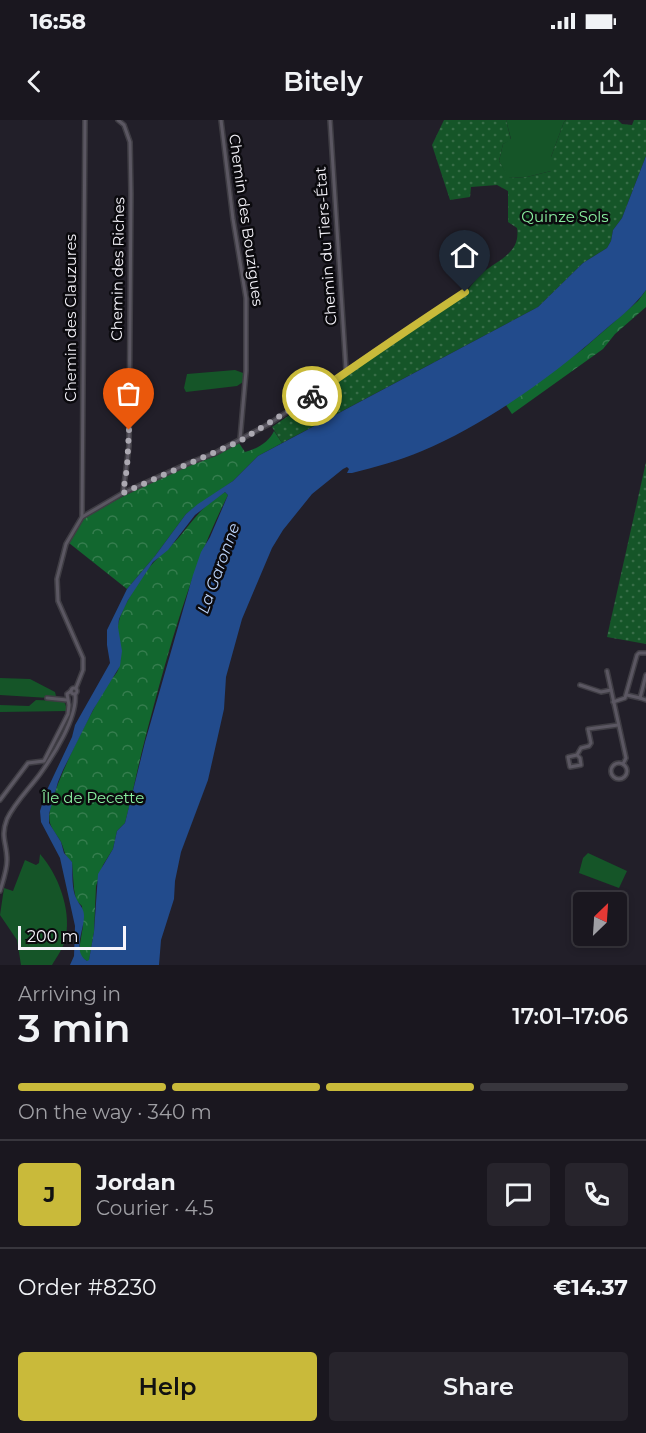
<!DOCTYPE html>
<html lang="en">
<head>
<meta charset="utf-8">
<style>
	:root { --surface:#1a171f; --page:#27242c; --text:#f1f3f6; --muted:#9f9fa4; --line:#38363d; --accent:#c9ba3a }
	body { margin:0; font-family:Montserrat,sans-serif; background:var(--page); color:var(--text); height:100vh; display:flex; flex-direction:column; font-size:22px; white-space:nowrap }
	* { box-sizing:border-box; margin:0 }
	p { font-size:20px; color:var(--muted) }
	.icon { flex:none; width:33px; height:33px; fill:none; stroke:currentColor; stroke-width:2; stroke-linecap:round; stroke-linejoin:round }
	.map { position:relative; height:845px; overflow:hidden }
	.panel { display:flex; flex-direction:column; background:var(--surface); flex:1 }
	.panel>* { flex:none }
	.needle { width:39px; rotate:25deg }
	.controls { position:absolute; left:573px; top:772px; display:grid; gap:12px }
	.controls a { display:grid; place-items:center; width:54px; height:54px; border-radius:6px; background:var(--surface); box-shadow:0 3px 9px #0003,0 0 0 2px var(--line); font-size:30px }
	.scale { position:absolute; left:18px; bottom:15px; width:108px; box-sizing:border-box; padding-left:6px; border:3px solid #f6f4fb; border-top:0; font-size:16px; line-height:21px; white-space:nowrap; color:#f6f4fb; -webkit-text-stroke:4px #0b0a0e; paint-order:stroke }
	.pin { position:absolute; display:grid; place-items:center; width:51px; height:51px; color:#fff; margin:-62px -26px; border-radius:50% 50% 50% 0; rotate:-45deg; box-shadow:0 0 6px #0007 }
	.pin .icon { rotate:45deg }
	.courier { position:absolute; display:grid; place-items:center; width:60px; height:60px; margin:-30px; border:4px solid #c9ba3a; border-radius:50%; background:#fff; color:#222; box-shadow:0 2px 8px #0007 }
	.overview em { font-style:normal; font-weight:600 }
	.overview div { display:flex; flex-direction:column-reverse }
	.overview { display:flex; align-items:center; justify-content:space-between; height:102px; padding:0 18px }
	h1 { font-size:39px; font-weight:600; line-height:45px }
	.bar { display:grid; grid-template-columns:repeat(4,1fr); gap:9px 6px; align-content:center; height:72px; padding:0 18px }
	.bar i { height:8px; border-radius:4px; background:var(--line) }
	.bar .on { background:var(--accent) }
	.bar p { grid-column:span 4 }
	.line { display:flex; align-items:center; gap:15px; padding:0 18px; border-top:2px solid var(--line) }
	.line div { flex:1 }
	.round { display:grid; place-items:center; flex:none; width:63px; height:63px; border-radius:6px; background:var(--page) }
	.action { display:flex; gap:12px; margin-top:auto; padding:12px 18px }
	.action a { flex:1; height:69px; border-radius:6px; background:var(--accent); color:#111; font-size:24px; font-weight:600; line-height:69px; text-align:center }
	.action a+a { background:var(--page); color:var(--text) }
	.status { display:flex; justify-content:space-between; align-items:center; height:42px; padding:0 30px; background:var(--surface); direction:ltr }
	.status svg { height:16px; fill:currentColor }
	header { display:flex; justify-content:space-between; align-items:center; height:78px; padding:0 18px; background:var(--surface); font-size:27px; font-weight:600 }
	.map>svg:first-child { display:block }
</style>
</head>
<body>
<div class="status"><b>16:58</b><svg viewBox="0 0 49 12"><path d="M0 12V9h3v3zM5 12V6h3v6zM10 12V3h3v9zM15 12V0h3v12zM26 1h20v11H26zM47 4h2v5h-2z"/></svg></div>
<header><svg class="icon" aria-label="back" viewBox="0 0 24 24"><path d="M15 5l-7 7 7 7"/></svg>Bitely<svg class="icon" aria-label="share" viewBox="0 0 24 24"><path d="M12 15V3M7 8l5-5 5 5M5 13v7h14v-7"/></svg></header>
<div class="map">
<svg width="646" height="845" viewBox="0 0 646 845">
	<defs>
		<pattern id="forest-crowns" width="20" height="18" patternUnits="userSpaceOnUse" patternTransform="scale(1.5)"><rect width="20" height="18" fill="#12672f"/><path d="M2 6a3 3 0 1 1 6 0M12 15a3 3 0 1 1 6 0" fill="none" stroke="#357d4e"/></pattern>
		<pattern id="park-dots" width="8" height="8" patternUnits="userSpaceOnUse" patternTransform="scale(1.5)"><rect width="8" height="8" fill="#155528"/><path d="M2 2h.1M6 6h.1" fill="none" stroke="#386e48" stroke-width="1.8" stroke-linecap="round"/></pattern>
	</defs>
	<rect width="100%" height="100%" fill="#221f29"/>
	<g fill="#155528">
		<polygon points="506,0 566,0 564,2 551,37 551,51 527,57 508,58 499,41 503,24 511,19"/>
		<polygon points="235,250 243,253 243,262 237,266 186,272 184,268 187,254"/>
		<polygon points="0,558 30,559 55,572 56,576 49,578 0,575"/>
		<polygon points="36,580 64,581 68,591 0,592 0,585 29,586"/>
		<polygon points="588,733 627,751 619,768 579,753 583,738"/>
		<path d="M40,734C58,754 71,789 66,816C65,825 57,837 52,845H21L17,820L0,795L4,768L13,771L25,740L36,745L39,743Z"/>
	</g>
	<g fill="url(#forest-crowns)">
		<polygon points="646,170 646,187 615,214 603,229 512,294 506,285 583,229 638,181"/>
		<path d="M274,311L282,323L258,336L233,361L186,394L155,436L127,469L69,423L84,398L90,393L174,351L216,336L239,323L245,332C257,329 269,322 274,311Z"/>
		<path d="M225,372L228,375C189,452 166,539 144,623C137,650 132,677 125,703L117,711L113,729L103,745L96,766L94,812L89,841H87L81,837L79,830L83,806L82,786L76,780L74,769L72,742C64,736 65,731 61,722C58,716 52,710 50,703C43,680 94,588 107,565C110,560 116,555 118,550C125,533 114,517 119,501C122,487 144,452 154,442C162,433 172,426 180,416C196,397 203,385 225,372Z"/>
	</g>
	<g fill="url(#park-dots)">
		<path d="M444,0H506L511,20L503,24L499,41L509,58L527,57L551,51V37L564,2L566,0H618L622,4L632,5L634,0H646V36L622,98L613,110L611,121L607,128L583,143L538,187L282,323L272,307L464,175C470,168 475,159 482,153C498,140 521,133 517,108L508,102V71L497,65L471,67L470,77L450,80L432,25Z"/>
		<polygon points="646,342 646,524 607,517"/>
	</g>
	<path fill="#224b8c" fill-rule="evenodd" d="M646,36V170C634,187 616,200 600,214C550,258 484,305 422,331C399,341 375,347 352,353H347L349,349L347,347L343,349L312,374L283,410L272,428L242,499L226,557L224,589L208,660L181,732L175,761L174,779L161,820L159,845H70L74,836L75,806L60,738L41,702L40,691L46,672L72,617L75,605L110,543L107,525V510L127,469L155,436L186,394L198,384L233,361L258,336L538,187L583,143L607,128L611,121L613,110L622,98ZM225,372L228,375L210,417L201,432L193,455L145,622L125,703L117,711L113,729L98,754L94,812L89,840L87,841C72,831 84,811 84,796C84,788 80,786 77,780C71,769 73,753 72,742L64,733L61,722L49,703V694L58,662L63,650L93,590L120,546L122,531L118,507L119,499L128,480L153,442L168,430L195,395Z"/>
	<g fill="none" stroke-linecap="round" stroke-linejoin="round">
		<defs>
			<g id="minor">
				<polyline points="118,0 124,5 130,22 131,74 129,326 123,373"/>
				<polyline points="221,0 233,99 246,178 246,251 240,319"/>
				<polyline points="330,0 346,250"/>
				<polyline points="82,397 85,0"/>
				<polyline points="607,551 626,638 623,644"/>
				<polyline points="646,555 640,578 646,580"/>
				<polyline points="580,565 601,572 611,570"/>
				<circle cx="74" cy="571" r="3"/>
				<polyline points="76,568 83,550 83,538 58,481 57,459 66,424 82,397 123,373 189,343 215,333 269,304 465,172"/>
				<polyline points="627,575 640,578"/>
				<polyline points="47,578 67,580"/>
				<polyline points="613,582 625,578 637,535 639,533 646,533"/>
				<polyline points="577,635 568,637 570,647 581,645 580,638 577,635 581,628 589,626 591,623 588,609 618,605"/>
				<circle cx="619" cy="651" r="8"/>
				<polyline points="0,680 28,643 44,641 68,594 69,585 67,574 71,571"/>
				<path d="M0,771C3,761 7,750 7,740C7,723 0,717 7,699C15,682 29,669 40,654C53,636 78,597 75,574"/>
			</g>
		</defs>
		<use href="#minor" stroke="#3f3d44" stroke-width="6"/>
		<use href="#minor" stroke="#5b5762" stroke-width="3"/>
	</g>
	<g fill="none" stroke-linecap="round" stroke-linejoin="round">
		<polyline stroke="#aca9b2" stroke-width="6" stroke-dasharray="0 10.8" points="129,310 127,348 123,373 240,321 312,276"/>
		<path stroke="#c9ba3a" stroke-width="8" d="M312,276C362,241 413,206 465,172"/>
	</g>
	<g text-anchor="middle" stroke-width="5" stroke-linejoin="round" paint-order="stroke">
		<g font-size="15" fill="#8af0a0" stroke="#0b0a0e">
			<text x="565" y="102">Quinze Sols</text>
			<text x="93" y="683">Île de Pecette</text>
		</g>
		<g font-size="15" fill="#f6f4fb" stroke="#0b0a0e">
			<text transform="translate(246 100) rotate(82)" y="5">Chemin des Bouzigues</text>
			<text transform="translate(326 126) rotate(-94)" y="5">Chemin du Tiers-État</text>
			<text transform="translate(118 149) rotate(-89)" y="5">Chemin des Riches</text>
			<text transform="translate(71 198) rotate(-90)" y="5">Chemin des Clauzures</text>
		</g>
		<g font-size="16" font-style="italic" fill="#bcd4fa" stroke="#0b0a0e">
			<text transform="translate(218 448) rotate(-70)" y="6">La Garonne</text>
		</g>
	</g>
</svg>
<div class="controls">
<a><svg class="needle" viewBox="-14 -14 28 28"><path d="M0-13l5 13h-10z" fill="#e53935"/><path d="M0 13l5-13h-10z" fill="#9f9fa4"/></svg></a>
</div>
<div class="scale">200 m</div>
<div class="pin" style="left:129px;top:310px;background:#ea580c"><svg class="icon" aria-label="bag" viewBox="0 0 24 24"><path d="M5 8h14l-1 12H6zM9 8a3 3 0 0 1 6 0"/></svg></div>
<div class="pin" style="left:465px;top:172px;background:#1f2937"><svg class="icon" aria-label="home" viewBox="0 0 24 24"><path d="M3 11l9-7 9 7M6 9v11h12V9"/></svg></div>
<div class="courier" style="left:312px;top:276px"><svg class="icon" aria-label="bike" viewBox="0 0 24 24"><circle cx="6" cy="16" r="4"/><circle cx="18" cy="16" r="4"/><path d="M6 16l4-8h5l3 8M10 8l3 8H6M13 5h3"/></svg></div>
</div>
<section class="panel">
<div class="overview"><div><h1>3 min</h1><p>Arriving in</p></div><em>17:01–17:06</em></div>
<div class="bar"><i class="on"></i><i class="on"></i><i class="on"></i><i></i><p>On the way · 340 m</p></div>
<div class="line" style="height:108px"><b class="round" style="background:var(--accent);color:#111">J</b><div><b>Jordan</b><p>Courier · 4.5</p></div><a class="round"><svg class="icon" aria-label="chat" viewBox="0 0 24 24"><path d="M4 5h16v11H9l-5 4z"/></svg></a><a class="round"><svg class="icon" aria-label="phone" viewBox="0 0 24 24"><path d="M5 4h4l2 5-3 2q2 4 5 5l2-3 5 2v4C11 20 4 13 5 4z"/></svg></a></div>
<div class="line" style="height:78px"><div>Order #8230</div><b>€14.37</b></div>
<div class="action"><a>Help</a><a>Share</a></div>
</section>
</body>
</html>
